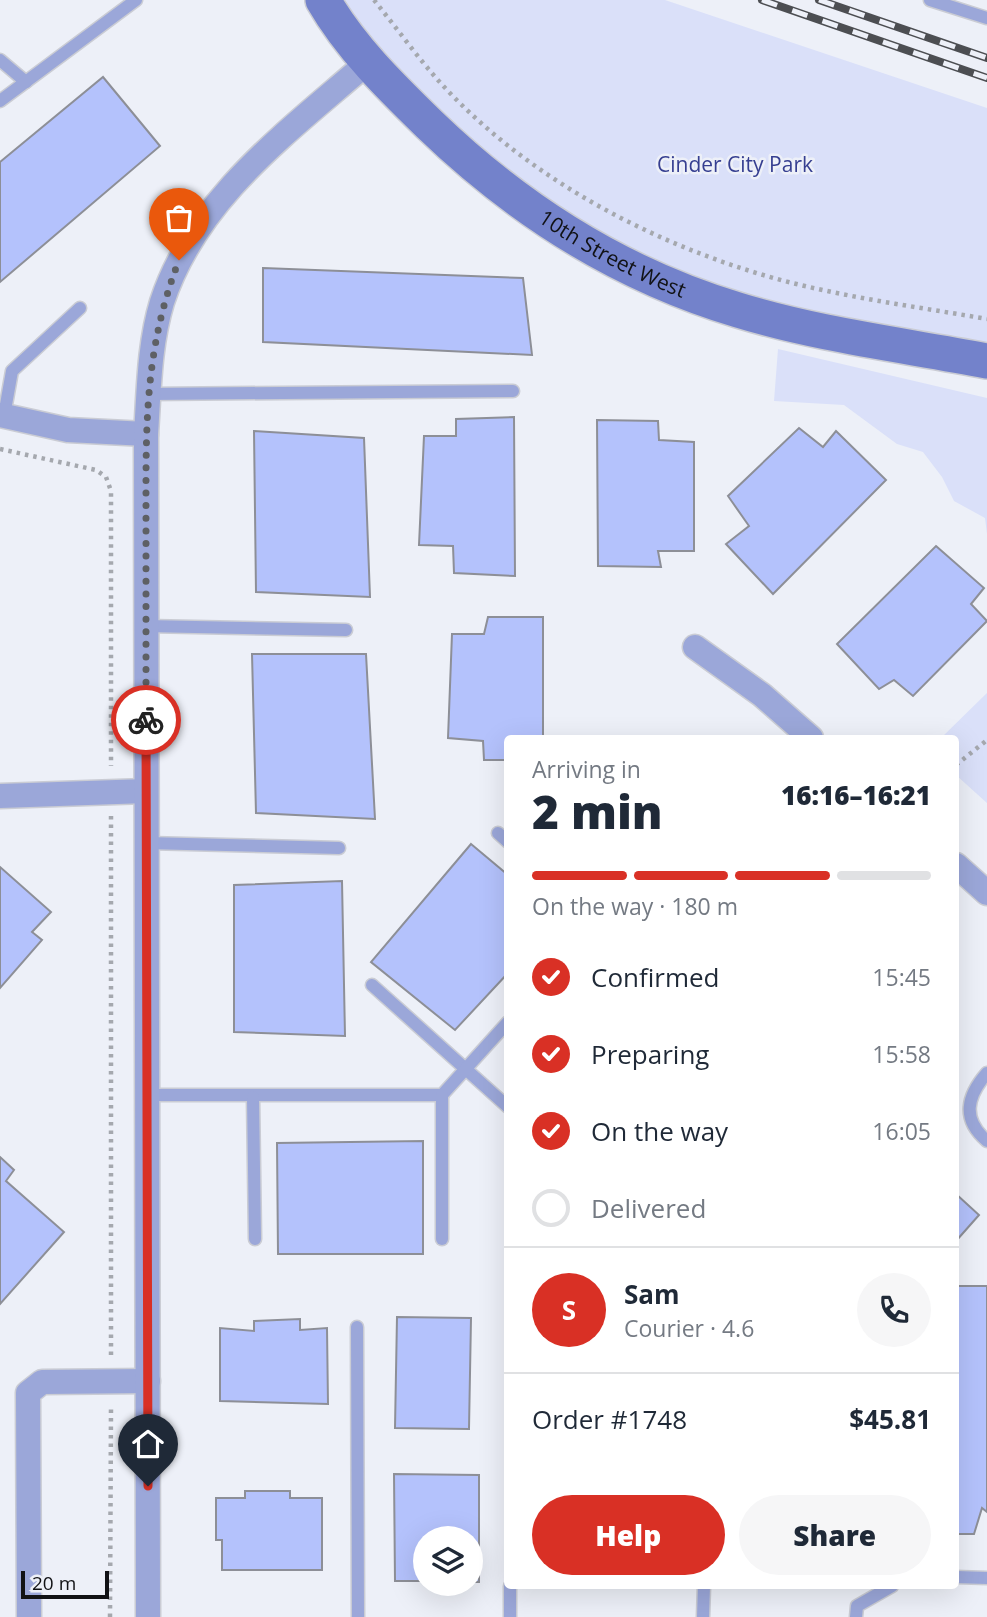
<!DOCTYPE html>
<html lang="en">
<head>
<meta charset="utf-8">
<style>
	:root { --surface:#fff; --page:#f6f6f7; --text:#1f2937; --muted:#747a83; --line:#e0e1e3; --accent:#d93025 }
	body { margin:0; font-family:"Open Sans",sans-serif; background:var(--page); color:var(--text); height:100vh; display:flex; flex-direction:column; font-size:26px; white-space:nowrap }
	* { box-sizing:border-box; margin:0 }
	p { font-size:23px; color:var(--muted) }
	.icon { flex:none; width:38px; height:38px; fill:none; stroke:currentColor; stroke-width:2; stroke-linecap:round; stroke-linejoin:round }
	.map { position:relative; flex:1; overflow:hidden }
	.side { position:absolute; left:504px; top:735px; width:455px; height:854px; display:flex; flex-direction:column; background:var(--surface); border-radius:7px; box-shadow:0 7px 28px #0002 }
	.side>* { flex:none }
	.tools { position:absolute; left:413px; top:1526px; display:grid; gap:14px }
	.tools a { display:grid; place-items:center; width:70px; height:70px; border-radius:50%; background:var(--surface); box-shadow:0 7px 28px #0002; font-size:35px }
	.scale { position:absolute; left:21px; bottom:18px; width:88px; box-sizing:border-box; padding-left:7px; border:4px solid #111215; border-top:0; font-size:19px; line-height:24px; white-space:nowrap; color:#111215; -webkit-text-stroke:5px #edf0f8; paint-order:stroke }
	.pin { position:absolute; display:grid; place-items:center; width:60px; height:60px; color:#fff; margin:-72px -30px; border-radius:50% 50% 50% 0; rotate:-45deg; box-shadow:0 0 7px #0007 }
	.pin .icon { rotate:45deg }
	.courier { position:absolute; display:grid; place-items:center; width:70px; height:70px; margin:-35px; border:5px solid #d93025; border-radius:50%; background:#fff; color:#222; box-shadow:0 2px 9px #0007 }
	.head em { font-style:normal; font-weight:800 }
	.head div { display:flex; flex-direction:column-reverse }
	.head { display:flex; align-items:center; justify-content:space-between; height:119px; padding:0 28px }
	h1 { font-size:46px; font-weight:800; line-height:52px }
	.bar { display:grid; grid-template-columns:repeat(4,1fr); gap:10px 7px; align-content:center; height:84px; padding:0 28px }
	.bar i { height:9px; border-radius:5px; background:var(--line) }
	.bar .on { background:var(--accent) }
	.bar p { grid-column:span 4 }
	.line { display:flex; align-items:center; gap:18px; padding:0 28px; border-top:2px solid var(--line) }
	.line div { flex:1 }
	.round { display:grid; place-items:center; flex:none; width:74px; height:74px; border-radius:37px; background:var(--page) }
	ol { padding:0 28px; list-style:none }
	li { display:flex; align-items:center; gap:21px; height:77px }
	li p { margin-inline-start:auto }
	li .icon { padding:7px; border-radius:50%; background:var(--accent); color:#fff; stroke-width:4 }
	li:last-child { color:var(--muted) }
	li i { width:38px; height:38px; border:4px solid var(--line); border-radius:50% }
	.primary-button { display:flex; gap:14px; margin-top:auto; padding:14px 28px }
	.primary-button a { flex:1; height:80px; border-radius:42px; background:var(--accent); color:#fff; font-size:28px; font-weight:800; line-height:80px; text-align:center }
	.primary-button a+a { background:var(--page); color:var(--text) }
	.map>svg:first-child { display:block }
</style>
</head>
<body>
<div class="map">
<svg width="987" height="1617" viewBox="0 0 987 1617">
	<rect width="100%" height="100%" fill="#edf0f8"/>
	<g fill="#dae0f9">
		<polygon points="328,0 665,0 987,108 987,360 798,325 532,211"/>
		<polygon points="778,349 987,398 987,534 985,518 954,501 942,477 923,452 897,444 844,405 774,401"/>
		<polygon points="987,693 987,803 956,775 956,738 941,738"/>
	</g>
	<g fill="#b4c2fc" stroke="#8d8f97" stroke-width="2">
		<polygon points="103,77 160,146 0,282 0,162"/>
		<polygon points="263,268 523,278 532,355 263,342"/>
		<polygon points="514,417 515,576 454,573 453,546 419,545 424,436 456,436 456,419"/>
		<polygon points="597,420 658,421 659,440 694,442 694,551 658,551 661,567 598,566"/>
		<polygon points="799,428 823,447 836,431 886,480 773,594 726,544 749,526 728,496"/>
		<polygon points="254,431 364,438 370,597 256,592"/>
		<polygon points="936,546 984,588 971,604 987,621 913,696 894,680 879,689 837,644"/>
		<polygon points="488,617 543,617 543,738 508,738 508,760 484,760 483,741 448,738 452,634 484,634"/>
		<polygon points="252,654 366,654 375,819 256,813"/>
		<polygon points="471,844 508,875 508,973 455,1030 371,962"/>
		<polygon points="0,867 51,912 32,932 42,940 0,988"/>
		<polygon points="342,881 345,1036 234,1032 234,885"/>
		<polygon points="423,1141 423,1254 278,1254 277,1143"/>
		<polygon points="0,1157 14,1170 6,1181 64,1232 0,1304"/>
		<polygon points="956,1194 979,1215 956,1241"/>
		<polygon points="956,1286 987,1286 987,1512 982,1508 974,1534 956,1534"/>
		<polygon points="397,1317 471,1318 469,1429 395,1428"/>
		<polygon points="300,1319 300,1330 327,1328 328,1404 220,1401 220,1328 254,1331 254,1321"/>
		<polygon points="394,1474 479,1475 479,1582 471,1582 471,1538 425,1538 425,1581 395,1581"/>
		<polygon points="245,1491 290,1491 290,1498 322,1498 322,1570 222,1570 222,1540 216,1540 216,1498 245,1498"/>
	</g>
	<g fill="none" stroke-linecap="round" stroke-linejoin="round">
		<defs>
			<g id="lane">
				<polyline points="930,0 987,18"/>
				<polyline points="0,60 26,82"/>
				<polyline points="0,101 136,0"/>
				<polyline points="149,394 513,391"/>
				<polyline points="4,416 12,371 80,308"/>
				<polyline points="146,626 346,630"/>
				<polyline points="498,833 508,842"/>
				<polyline points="147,843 339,848"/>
				<polyline points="372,985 508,1107"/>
				<path d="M987,1073C967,1096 961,1119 987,1141"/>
				<polyline points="147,1095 442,1095 508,1022"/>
				<polyline points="442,1095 442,1239"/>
				<polyline points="253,1097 255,1239"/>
				<polyline points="357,1327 358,1617"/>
				<polyline points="956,1577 987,1578"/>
				<polyline points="510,1617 510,1586"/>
				<polyline points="703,1617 704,1586"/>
				<polyline points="856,1617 857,1606 892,1586"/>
			</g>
			<g id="street">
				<polyline points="0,415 68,430 146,434"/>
				<polyline points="695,647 762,695 811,738"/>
				<polyline points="0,796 146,791"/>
				<polyline points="956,865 987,893"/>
				<polyline points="29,1617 28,1393 42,1382 148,1381"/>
				<path d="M148,1617L146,434C149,390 149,345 162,302C196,198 288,132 368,62"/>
			</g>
			<g id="secondary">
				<path id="s1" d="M323,0C350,47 390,86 429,124C517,209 621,275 738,310C819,335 904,345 987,361"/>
			</g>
		</defs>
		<use href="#lane" stroke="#caccd4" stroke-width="15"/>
		<use href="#street" stroke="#caccd4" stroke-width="27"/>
		<use href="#secondary" stroke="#caccd4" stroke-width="38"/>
		<g stroke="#a5a8ae" stroke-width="4.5" stroke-dasharray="3.5 5" stroke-linecap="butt">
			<path d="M374,0C395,26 415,54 437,79C517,169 633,234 747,270C824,295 907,305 987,319"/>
			<polyline points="0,449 96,470 106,477 111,491 111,766"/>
			<polyline points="956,765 987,740"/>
			<polyline points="111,816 111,1357"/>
			<polyline points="110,1617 111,1408"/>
		</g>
		<use href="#lane" stroke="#9ba7d9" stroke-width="12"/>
		<use href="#street" stroke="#9ba7d9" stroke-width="24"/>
		<use href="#secondary" stroke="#7382cb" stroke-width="35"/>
		<defs>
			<g id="rail">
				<polyline points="762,0 987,78"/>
				<polyline points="819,0 987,58"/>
			</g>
		</defs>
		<use href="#rail" stroke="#4c4e52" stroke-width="8"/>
		<use href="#rail" stroke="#edf0f8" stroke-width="5" stroke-dasharray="16" stroke-linecap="butt"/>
	</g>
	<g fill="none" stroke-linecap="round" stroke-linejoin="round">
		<path stroke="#5e6064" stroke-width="7" stroke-dasharray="0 12.6" d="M146,720C146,654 146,588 146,523C146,426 144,351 179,260"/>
		<polyline stroke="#d93025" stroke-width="9" points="146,720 148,1486"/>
	</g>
	<g text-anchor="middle" stroke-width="5" stroke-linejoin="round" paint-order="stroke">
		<g font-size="21" fill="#363f91" stroke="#edf0f8">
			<text x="735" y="172">Cinder City Park</text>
		</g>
		<g font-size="21" fill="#111215" stroke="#edf0f8">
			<text dy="7" stroke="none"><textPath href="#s1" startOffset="390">10th Street West</textPath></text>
		</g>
	</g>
</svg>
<div class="tools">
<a><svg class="icon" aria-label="layers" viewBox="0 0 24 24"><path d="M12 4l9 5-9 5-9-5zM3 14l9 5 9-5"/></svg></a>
</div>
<div class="scale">20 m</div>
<div class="pin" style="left:179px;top:260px;background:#ea580c"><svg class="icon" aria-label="bag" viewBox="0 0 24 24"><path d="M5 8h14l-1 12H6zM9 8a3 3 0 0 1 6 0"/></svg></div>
<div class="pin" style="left:148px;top:1486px;background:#1f2937"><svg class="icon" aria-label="home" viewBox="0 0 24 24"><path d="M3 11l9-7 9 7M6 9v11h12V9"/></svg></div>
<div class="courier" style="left:146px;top:720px"><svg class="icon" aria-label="bike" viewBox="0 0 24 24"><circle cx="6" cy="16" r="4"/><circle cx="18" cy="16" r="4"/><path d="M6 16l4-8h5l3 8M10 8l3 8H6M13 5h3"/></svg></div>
<section class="side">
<div class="head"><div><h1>2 min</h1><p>Arriving in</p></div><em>16:16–16:21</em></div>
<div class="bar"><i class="on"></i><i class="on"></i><i class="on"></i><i></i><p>On the way · 180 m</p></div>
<ol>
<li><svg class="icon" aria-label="check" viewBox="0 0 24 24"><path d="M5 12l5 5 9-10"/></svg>Confirmed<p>15:45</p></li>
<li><svg class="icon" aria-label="check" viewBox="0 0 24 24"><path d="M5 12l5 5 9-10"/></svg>Preparing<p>15:58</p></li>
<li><svg class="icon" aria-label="check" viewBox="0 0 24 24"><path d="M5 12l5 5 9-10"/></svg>On the way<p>16:05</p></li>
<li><i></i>Delivered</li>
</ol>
<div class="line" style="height:126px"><b class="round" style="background:var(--accent);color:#fff">S</b><div><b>Sam</b><p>Courier · 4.6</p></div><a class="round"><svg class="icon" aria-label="phone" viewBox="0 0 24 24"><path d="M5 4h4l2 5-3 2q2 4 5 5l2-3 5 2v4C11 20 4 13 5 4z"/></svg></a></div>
<div class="line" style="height:91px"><div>Order #1748</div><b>$45.81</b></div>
<div class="primary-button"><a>Help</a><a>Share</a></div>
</section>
</div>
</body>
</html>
